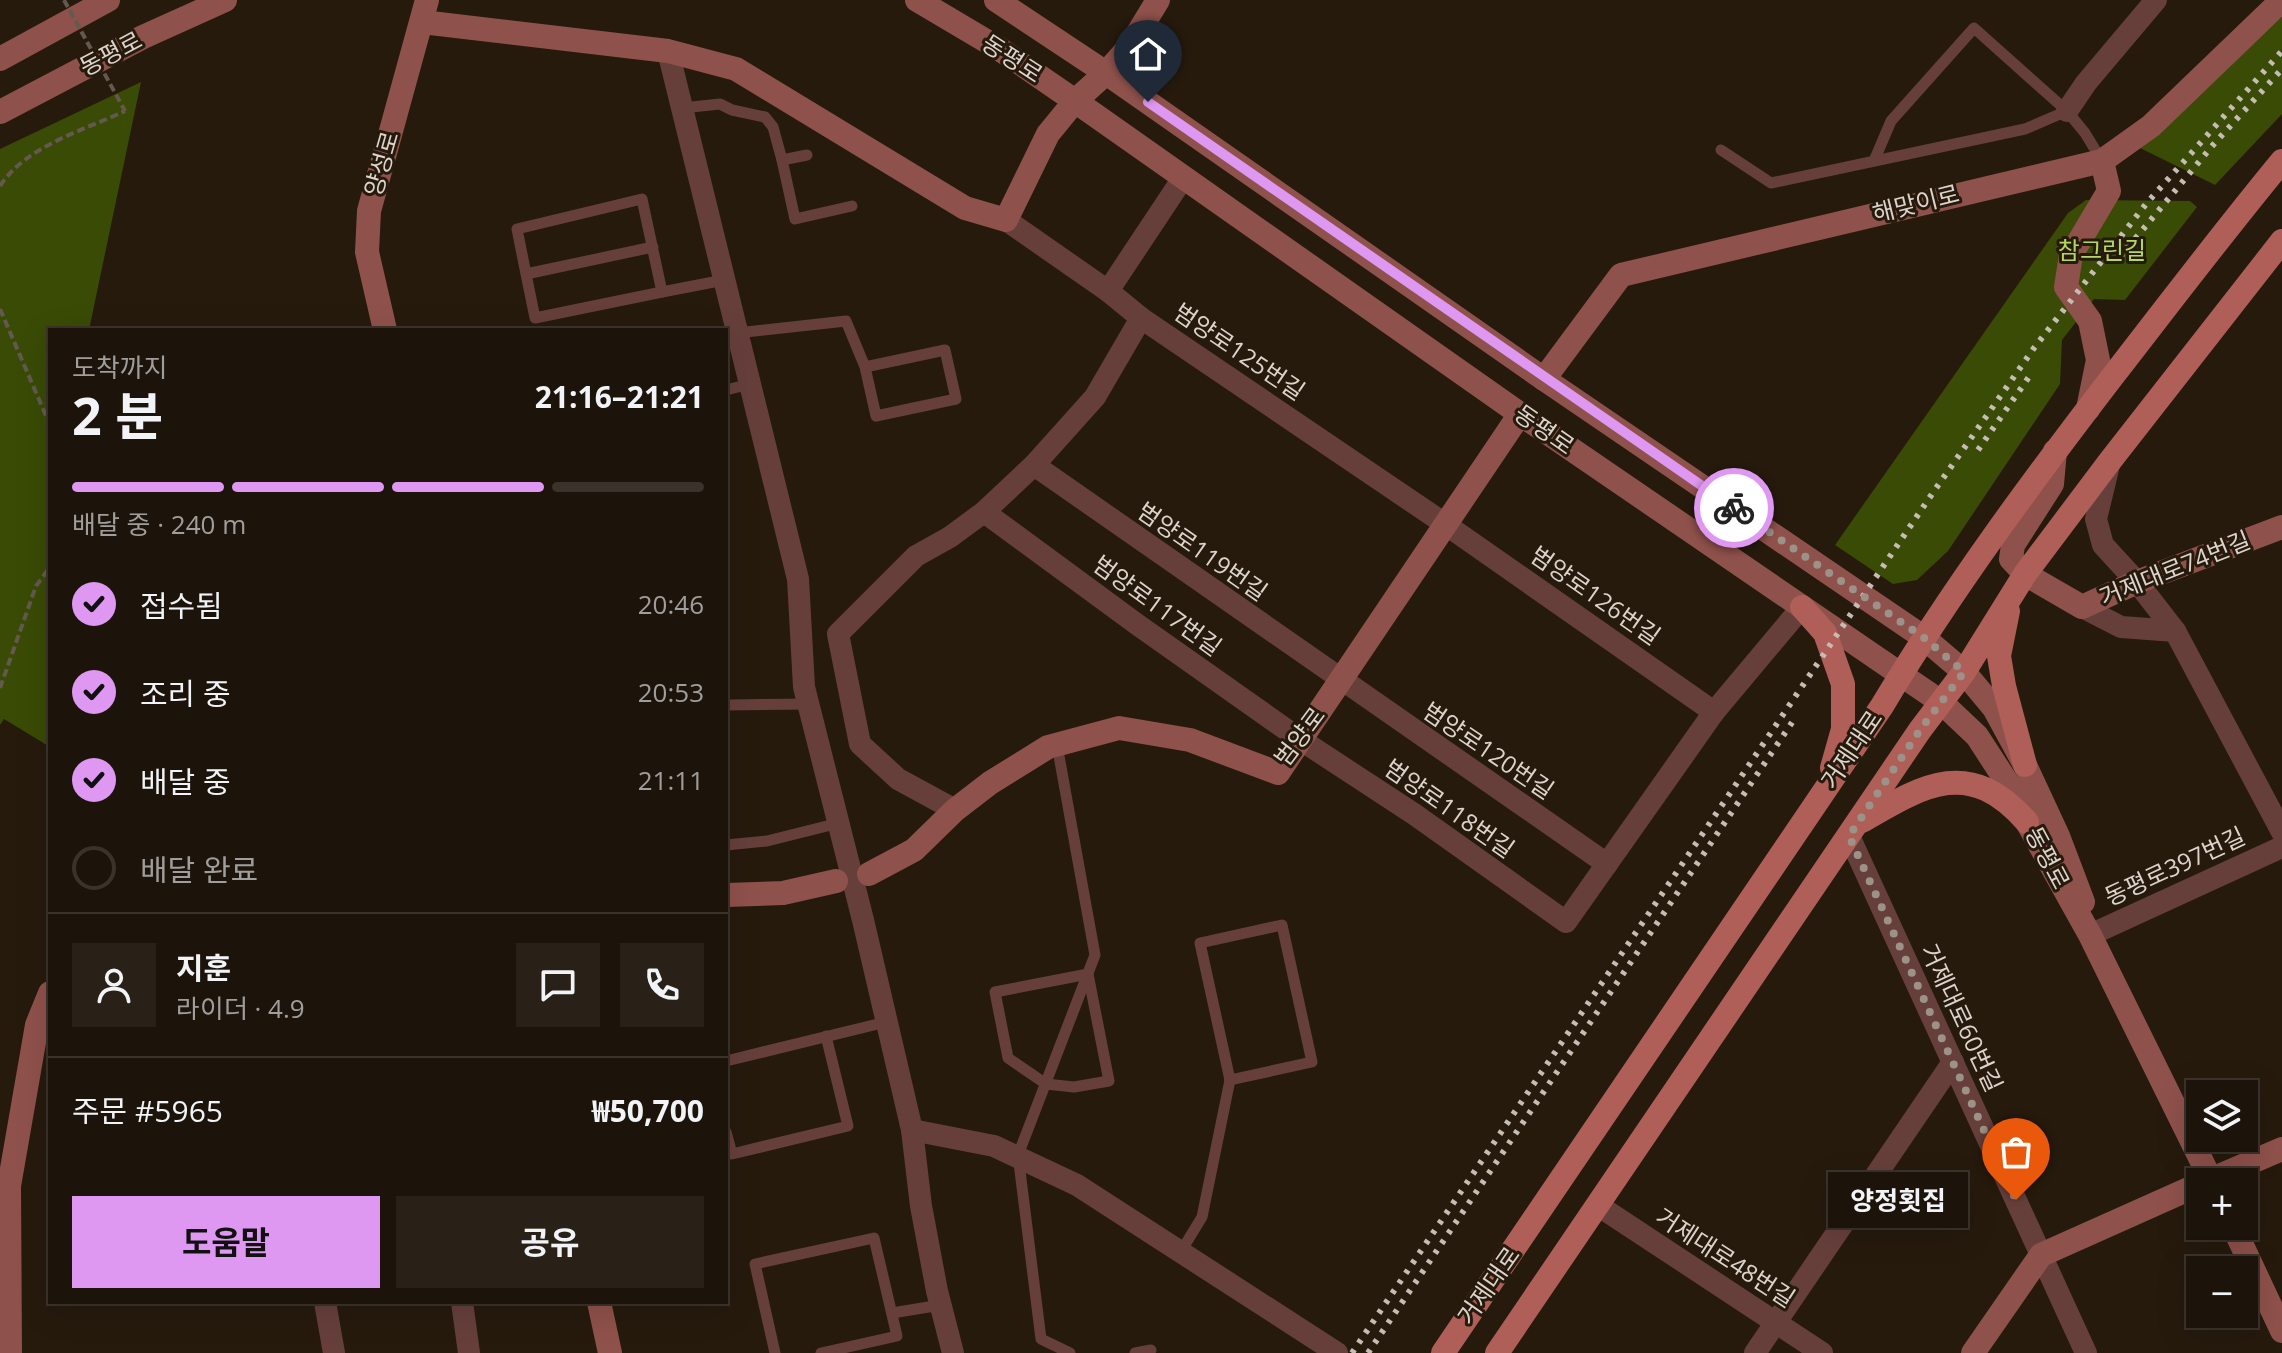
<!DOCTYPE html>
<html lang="ko">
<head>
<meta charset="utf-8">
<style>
	:root { --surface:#1c140a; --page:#292118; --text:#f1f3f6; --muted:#a09e9c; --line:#3a332b; --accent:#df98f1 }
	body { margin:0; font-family:"Open Sans","Noto Sans KR",sans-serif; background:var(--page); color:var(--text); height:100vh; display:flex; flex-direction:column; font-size:30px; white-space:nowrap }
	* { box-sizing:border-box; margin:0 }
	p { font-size:26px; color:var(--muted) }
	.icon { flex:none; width:44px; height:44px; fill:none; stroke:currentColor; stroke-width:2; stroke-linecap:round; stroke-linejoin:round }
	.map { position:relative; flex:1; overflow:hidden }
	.side { position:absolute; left:48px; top:328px; width:680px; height:976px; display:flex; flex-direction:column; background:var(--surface); border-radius:0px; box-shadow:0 8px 32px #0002,0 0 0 2px var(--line) }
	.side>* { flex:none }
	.fabs { position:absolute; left:2186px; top:1080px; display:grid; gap:16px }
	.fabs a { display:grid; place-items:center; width:72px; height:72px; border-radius:0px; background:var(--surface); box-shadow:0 8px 32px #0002,0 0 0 2px var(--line); font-size:40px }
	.pin { position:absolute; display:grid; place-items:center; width:68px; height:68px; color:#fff; margin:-82px -34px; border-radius:50% 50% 50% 0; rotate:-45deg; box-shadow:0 0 8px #0007 }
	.pin .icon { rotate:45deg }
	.courier { position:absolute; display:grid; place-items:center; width:80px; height:80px; margin:-40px; border:6px solid #df98f1; border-radius:50%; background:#fff; color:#222; box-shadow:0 2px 10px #0007 }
	.bubble { position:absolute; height:56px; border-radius:0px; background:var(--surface); box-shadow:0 8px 32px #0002,0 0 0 2px var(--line); font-size:26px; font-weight:700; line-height:56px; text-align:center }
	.headline em { font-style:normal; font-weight:700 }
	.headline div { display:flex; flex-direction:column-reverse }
	.headline { display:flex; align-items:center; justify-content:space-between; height:136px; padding:0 24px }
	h1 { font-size:52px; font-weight:700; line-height:60px }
	.bar { display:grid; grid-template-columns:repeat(4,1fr); gap:12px 8px; align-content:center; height:96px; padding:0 24px }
	.bar i { height:10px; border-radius:6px; background:var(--line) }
	.bar .active { background:var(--accent) }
	.bar p { grid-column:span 4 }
	.line { display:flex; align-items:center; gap:20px; padding:0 24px; border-top:2px solid var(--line) }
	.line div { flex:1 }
	.round { display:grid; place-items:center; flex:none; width:84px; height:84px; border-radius:0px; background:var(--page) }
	ol { padding:0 24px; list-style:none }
	li { display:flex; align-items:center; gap:24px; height:88px }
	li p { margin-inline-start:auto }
	li .icon { padding:8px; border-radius:50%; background:var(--accent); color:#111; stroke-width:4 }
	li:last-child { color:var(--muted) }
	li i { width:44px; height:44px; border:4px solid var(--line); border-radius:50% }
	.button { display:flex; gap:16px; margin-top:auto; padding:16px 24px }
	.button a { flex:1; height:92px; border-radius:0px; background:var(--accent); color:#111; font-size:32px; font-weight:700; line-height:92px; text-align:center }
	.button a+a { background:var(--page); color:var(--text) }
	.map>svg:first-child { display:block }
</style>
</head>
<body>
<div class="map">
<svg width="2282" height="1353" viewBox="0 0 2282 1353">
	<rect width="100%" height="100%" fill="#261a0d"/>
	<g fill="#394b05">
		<polygon points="2282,17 2282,114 2215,185 2140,148"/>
		<polygon points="141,82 89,330 50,330 50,747 4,719 0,725 0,149"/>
		<polygon points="2086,200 2190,201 2197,207 2125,300 2094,299 2062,340 2060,384 1948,551 1917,580 1893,584 1835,545 2068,213"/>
	</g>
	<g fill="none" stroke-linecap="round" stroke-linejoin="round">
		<g stroke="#64594e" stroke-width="4" stroke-dasharray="8 4" stroke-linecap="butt">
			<path d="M0,186C26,146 82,131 125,111"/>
			<polyline points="0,309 50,425"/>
			<polyline points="0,688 36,586 50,567"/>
		</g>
		<g stroke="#663f3b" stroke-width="11">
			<polyline points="682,108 720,104 732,110 765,117 773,127 782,160 807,155"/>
			<polyline points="1721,150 1771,183 2025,129 2067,111 2085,133 2102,161"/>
			<polyline points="782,160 795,219 852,206"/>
			<polyline points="1874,161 1891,121 1974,28 2067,111"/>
			<polyline points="526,274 517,229 642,199 662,292 535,318 526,274 653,247"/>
			<polyline points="662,292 724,280"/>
			<polyline points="737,333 846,321 865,367 876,416 956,399 945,350 865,367"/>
			<polyline points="726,390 750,384"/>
			<polyline points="726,705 808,704"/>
			<polyline points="1057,745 1095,955 1018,1155 1041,1339 1070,1353"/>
			<polyline points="726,845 767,841 839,823"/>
			<polygon points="1282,925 1312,1062 1230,1080 1200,943"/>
			<polygon points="1088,974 1109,1081 1074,1087 1046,1084 1008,1058 995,992"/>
			<polyline points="726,1061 886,1022"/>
			<polyline points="726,1132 732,1154 848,1126 826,1036"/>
			<polyline points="1180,1253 1202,1217 1230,1080"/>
			<polyline points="892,1313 941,1305"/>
			<polyline points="775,1353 755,1264 874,1238 897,1336 821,1353"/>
			<polyline points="1135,1353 1151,1350"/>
		</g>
		<g stroke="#663f3b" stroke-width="22">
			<polyline points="668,51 798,579 804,687 863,920 912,1130 994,1146 1077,1185 1337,1353"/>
			<polyline points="2067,111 2086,83 2156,0"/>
			<polyline points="1006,220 1108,291 1141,318 1445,524 1714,712"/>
			<polyline points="1108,291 1183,178"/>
			<polyline points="2110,461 2096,519 2103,545 2137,582 2175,631 2282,832"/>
			<polyline points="1034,465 1607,864"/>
			<polyline points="984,512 1138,625 1301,740 1414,814 1566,922 1714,712 1802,607"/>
			<polyline points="2082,607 2121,627 2175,631"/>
			<polyline points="955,810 898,779 860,744 838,634 916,556 950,537 984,512 1034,465 1095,397 1141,318"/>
			<polyline points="1849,836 2086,1353"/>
			<polyline points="2090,935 2282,847"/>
			<polyline points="912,1130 921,1206 937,1291 953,1353"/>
			<polyline points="1599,1206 1822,1353"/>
			<polyline points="325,1302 334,1353"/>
			<polyline points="462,1302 469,1353"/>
			<polyline points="1755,1353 1953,1062"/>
		</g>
		<g stroke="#8f514b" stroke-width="24">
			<polyline points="917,0 998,48 1075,101 1520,414 1941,702 1977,736 2014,793 2027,822 2090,935 2212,1182"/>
			<polyline points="996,0 1106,73 1544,379 1923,637 1964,672 1994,708 2025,765 2058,836 2083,902"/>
			<polyline points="422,22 668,51 736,69 965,208 1006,220 1048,134 1075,101 1106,73 1130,46 1158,0"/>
			<polyline points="0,59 108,0"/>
			<polyline points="0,112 143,37 225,0"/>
			<polyline points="385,330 367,252 369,211 427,0"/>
			<polyline points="1544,379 1621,275 2102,161 2151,126 2282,0"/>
			<polyline points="2088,409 2098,360 2090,321 2066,287 2071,255 2109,191 2102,161"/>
			<polyline points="2055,451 2052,484 2013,545 2011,559 2025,574 2082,607 2137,582 2282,527"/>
			<polyline points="869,874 914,850 955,810 990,783 1048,747 1119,728 1190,740 1278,773 1520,414"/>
			<polyline points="726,895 783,893 836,881"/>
			<polyline points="2205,1182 2282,1149"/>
			<polyline points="2233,1226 2282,1331"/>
			<polyline points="599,1302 610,1353"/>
			<polyline points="10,1353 9,1186 37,1025 50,993"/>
			<polyline points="1973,1353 2041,1255 2200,1184"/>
		</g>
		<g stroke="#af5f57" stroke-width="24">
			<polyline points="1802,607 1825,633 1843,684 1843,729 1832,768"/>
			<polyline points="2008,611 1999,656 2004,686 2025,765"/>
			<path d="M1862,821C1925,784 1970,757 2027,822"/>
			<path d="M1443,1353L1882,706C1952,589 2033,480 2116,372C2171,301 2225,230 2282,161"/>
			<polyline points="1497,1353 1920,730 1964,672 2025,574 2110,461 2282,241"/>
		</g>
		<g stroke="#c5bcb4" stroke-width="6" stroke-dasharray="4 8" stroke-linecap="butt">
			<polyline points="2120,257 2213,145 2282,69"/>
			<polyline points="1978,450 2031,374"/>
			<polyline points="1352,1353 1932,494 2034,348 2146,204 2282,51"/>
			<polyline points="1368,1353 1793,721"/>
		</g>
		<polyline stroke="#64594e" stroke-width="4" stroke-dasharray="8 4" stroke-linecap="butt" points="64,0 125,111"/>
	</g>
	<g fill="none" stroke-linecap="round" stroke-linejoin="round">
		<polyline stroke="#9c9288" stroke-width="8" stroke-dasharray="0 14.4" points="1734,508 1923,637 1964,672 1920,730 1849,836 2016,1200"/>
		<polyline stroke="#df98f1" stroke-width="10" points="1148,102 1734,508"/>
	</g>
	<g text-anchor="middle" stroke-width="6" stroke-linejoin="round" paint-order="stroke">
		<g font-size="24" fill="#dcd3cb" stroke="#261a0d">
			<text transform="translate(111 54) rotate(-28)" y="8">동평로</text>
			<text transform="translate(1012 59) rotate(33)" y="8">동평로</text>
			<text transform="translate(382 164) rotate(-74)" y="8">양성로</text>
			<text transform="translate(1916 204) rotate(-14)" y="8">해맞이로</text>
			<text transform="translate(1239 352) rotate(34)" y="8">범양로125번길</text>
			<text transform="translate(1544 430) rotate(35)" y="8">동평로</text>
			<text transform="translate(1202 552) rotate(35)" y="8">범양로119번길</text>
			<text transform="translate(2175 569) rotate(-22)" y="8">거제대로74번길</text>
			<text transform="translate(1595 596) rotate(35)" y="8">범양로126번길</text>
			<text transform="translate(1157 606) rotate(36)" y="8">범양로117번길</text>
			<text transform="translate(1300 737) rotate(-53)" y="8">범양로</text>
			<text transform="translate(1852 750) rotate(-56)" y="8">거제대로</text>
			<text transform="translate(1488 751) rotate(34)" y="8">범양로120번길</text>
			<text transform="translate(1449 809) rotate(35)" y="8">범양로118번길</text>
			<text transform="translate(2047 858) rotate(62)" y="8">동평로</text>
			<text transform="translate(2175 867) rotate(-25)" y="8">동평로397번길</text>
			<text transform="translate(1961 1018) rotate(65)" y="8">거제대로60번길</text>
			<text transform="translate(1725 1258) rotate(33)" y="8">거제대로48번길</text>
			<text transform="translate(1489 1286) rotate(-55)" y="8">거제대로</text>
		</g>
		<g font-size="24" fill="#b3d85f" stroke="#261a0d">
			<text x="2102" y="259">참그린길</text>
		</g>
	</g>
</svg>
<div class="fabs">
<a><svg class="icon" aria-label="layers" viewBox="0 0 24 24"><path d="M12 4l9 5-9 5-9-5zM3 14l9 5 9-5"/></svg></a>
<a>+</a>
<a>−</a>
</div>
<div class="pin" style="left:2016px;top:1200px;background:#ea580c"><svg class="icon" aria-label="bag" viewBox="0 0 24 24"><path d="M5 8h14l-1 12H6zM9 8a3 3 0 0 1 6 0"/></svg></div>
<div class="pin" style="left:1148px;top:102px;background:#1f2937"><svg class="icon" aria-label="home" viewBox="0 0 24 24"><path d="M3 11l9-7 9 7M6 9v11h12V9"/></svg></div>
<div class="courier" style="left:1734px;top:508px"><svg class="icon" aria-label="bike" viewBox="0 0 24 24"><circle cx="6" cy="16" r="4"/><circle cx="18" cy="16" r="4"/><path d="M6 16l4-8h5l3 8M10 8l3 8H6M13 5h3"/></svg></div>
<div class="bubble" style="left:1828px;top:1172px;width:140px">양정횟집</div>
<section class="side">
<div class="headline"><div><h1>2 분</h1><p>도착까지</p></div><em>21:16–21:21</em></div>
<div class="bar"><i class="active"></i><i class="active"></i><i class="active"></i><i></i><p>배달 중 · 240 m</p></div>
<ol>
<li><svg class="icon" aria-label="check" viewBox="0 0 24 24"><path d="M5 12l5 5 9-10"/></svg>접수됨<p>20:46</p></li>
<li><svg class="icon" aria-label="check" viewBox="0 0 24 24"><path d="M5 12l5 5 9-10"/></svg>조리 중<p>20:53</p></li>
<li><svg class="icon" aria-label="check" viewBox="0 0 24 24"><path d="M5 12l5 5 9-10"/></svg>배달 중<p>21:11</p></li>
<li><i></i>배달 완료</li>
</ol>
<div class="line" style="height:144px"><a class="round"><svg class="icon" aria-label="person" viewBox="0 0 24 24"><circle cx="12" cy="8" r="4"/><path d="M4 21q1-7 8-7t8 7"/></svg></a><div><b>지훈</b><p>라이더 · 4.9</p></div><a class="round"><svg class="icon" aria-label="chat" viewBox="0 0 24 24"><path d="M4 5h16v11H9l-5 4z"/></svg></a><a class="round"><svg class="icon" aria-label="phone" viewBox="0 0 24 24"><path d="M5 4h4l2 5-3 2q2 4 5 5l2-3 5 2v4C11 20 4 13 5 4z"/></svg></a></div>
<div class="line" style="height:104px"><div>주문 #5965</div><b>₩50,700</b></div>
<div class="button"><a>도움말</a><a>공유</a></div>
</section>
</div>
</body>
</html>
